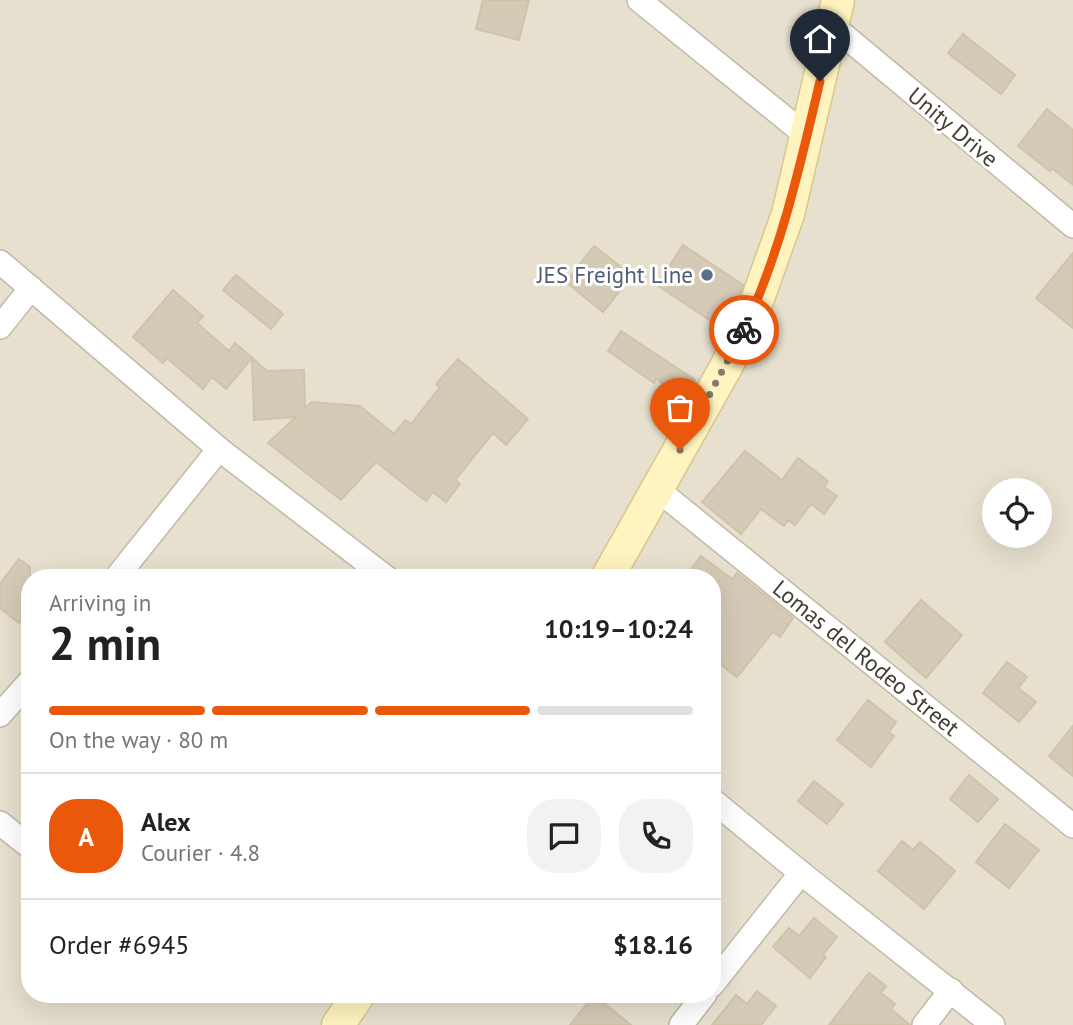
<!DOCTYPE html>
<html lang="en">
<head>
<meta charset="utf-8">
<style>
	:root { --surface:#fff; --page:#f2f2f2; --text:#222; --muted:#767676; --line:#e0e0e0; --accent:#ea580c }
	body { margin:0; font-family:"PT Sans",sans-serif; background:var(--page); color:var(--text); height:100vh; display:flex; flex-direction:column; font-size:26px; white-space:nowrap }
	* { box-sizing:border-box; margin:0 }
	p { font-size:23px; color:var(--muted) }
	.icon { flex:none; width:38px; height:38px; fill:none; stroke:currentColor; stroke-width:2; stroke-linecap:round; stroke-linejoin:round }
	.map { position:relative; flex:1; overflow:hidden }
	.sheet { position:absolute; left:21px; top:569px; width:700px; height:434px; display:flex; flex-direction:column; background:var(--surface); border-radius:28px; box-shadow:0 7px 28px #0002 }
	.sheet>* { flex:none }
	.fabs { position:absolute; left:982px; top:478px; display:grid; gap:14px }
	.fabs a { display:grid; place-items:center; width:70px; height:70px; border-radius:50%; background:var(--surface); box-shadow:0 7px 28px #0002; font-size:35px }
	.pin { position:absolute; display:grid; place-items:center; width:60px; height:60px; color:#fff; margin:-72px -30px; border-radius:50% 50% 50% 0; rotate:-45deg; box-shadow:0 0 7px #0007 }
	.pin .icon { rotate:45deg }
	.courier { position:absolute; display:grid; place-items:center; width:70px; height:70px; margin:-35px; border:5px solid #ea580c; border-radius:50%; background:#fff; color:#222; box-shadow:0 2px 9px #0007 }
	.head em { font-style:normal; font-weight:700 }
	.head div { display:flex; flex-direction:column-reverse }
	.head { display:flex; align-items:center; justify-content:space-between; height:119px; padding:0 28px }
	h1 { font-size:46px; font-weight:700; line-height:52px }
	.bar { display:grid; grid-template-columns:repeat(4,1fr); gap:10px 7px; align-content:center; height:84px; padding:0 28px }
	.bar i { height:9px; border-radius:5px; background:var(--line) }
	.bar .on { background:var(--accent) }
	.bar p { grid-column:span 4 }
	.line { display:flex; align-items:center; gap:18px; padding:0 28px; border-top:2px solid var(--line) }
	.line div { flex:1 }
	.round { display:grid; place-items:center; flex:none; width:74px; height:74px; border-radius:28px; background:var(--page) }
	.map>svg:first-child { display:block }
</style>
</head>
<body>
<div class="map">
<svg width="1073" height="1025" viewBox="0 0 1073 1025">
	<rect width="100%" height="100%" fill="#f2eee1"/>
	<path fill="#e7e0cf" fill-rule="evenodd" d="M0,0H1073V1025H0ZM994,490H1040V536H994ZM30,578H712V994H30Z"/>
	<g fill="#d4cab6" stroke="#d0c3a9" stroke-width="2">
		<polygon points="483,0 529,0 519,40 476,29"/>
		<polygon points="963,34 1015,75 1001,94 948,53"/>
		<polygon points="1047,109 1073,130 1073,185 1052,168 1050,171 1018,146"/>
		<polygon points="683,245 743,285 737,302 720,327 657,285"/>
		<polygon points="594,246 632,276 603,312 566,282"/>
		<polygon points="1073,253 1073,328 1036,298"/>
		<polygon points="236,275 283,314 271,329 223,290"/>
		<polygon points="173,290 203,316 197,323 229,351 235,343 267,371 304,370 305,408 312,402 360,406 394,434 405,420 411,424 440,387 436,384 458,359 528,419 506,445 493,433 455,480 460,484 446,502 433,492 426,501 376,462 341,500 268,443 296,417 254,420 252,358 226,389 212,377 203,389 167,358 163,363 133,337"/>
		<polygon points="621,331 695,380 683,398 656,379 654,383 608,351"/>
		<polygon points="745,451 782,480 798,458 828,481 824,487 837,496 824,514 811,504 795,525 788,520 784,526 761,509 741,534 702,502"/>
		<polygon points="701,556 732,579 737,573 793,618 780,637 773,632 737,677 712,658 712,578 685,578"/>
		<polygon points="19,559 30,567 30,609 19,623 0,608 0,584"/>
		<polygon points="921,600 962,635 926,678 885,642"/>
		<polygon points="1007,662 1027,677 1018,688 1036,702 1019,722 983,693"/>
		<polygon points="868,700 896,722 889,732 894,736 871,767 837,740"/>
		<polygon points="1073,726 1073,776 1049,756"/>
		<polygon points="969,775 998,799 978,822 950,799"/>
		<polygon points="814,781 843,804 827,824 798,801"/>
		<polygon points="1005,824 1039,850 1009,888 976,862"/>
		<polygon points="902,841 913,850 920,842 955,871 924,909 878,871"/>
		<polygon points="814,918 837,937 823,955 826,957 810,978 773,947 789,928 799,936"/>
		<polygon points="869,973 886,986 881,993 895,1004 891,1009 910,1025 829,1025"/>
		<polygon points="757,991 776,1006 761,1025 712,1025 736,995 747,1004"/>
		<polygon points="594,995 631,1025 570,1025"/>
	</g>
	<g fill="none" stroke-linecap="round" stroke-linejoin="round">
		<defs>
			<g id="street">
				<polyline points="639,0 807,136"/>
				<polyline points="834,27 1073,226"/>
				<polyline points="0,262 219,449 387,578"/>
				<polyline points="0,327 31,288"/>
				<polyline points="658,490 1073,826"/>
				<polyline points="116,578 219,449"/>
				<polyline points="0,715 30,681"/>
				<polyline points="712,800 801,873 993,1025"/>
				<polyline points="0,823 30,847"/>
				<polyline points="712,985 801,873"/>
				<polyline points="681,1025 705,994"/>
				<polyline points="924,1025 951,990"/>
			</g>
			<g id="secondary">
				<polyline points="607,578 726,367 753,312 788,214 838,0"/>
				<polyline points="338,1025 359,994"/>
			</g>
		</defs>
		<use href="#street" stroke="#c1b9a6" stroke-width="26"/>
		<use href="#secondary" stroke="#d6c78d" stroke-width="35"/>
		<use href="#street" stroke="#fff" stroke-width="23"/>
		<use href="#secondary" stroke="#fff3bf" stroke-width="32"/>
	</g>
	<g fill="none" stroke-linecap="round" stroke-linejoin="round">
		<polyline stroke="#817c6f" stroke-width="7" stroke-dasharray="0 12.6" points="680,450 744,330"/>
		<path stroke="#ea580c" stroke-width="9" d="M744,330C781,251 800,166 820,81"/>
	</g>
	<circle fill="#5c6f8a" stroke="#fff" stroke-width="2.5" cx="707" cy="275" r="7"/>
	<g text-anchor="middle" stroke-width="6" stroke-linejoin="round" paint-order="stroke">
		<g font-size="23" fill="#443e32" stroke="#fff">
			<text transform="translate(953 127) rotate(40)" y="8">Unity Drive</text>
			<text transform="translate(866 658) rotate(39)" y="8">Lomas del Rodeo Street</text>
		</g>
		<g font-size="23" fill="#4e5e75" stroke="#fff" text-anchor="end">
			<text x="693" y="283">JES Freight Line</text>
		</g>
	</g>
</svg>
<div class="fabs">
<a><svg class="icon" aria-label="locate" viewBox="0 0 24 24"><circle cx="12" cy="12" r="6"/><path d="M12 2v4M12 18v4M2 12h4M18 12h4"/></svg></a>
</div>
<div class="pin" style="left:680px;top:450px;background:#ea580c"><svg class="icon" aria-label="bag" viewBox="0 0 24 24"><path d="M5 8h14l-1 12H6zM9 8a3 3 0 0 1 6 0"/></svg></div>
<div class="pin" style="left:820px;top:81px;background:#1f2937"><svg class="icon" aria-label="home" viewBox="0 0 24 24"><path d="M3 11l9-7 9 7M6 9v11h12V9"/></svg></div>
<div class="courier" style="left:744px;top:330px"><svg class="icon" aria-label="bike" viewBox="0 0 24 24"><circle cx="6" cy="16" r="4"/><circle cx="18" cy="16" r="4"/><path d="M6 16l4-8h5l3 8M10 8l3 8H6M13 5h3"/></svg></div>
<section class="sheet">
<div class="head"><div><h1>2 min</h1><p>Arriving in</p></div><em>10:19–10:24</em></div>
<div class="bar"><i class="on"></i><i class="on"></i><i class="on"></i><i></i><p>On the way · 80 m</p></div>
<div class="line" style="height:126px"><b class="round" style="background:var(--accent);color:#fff">A</b><div><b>Alex</b><p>Courier · 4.8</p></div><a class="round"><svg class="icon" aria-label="chat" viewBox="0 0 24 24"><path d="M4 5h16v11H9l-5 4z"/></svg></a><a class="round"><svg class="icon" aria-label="phone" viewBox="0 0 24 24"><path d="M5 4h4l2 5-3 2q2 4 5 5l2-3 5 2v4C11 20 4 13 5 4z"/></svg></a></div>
<div class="line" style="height:91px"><div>Order #6945</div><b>$18.16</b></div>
</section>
</div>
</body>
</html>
